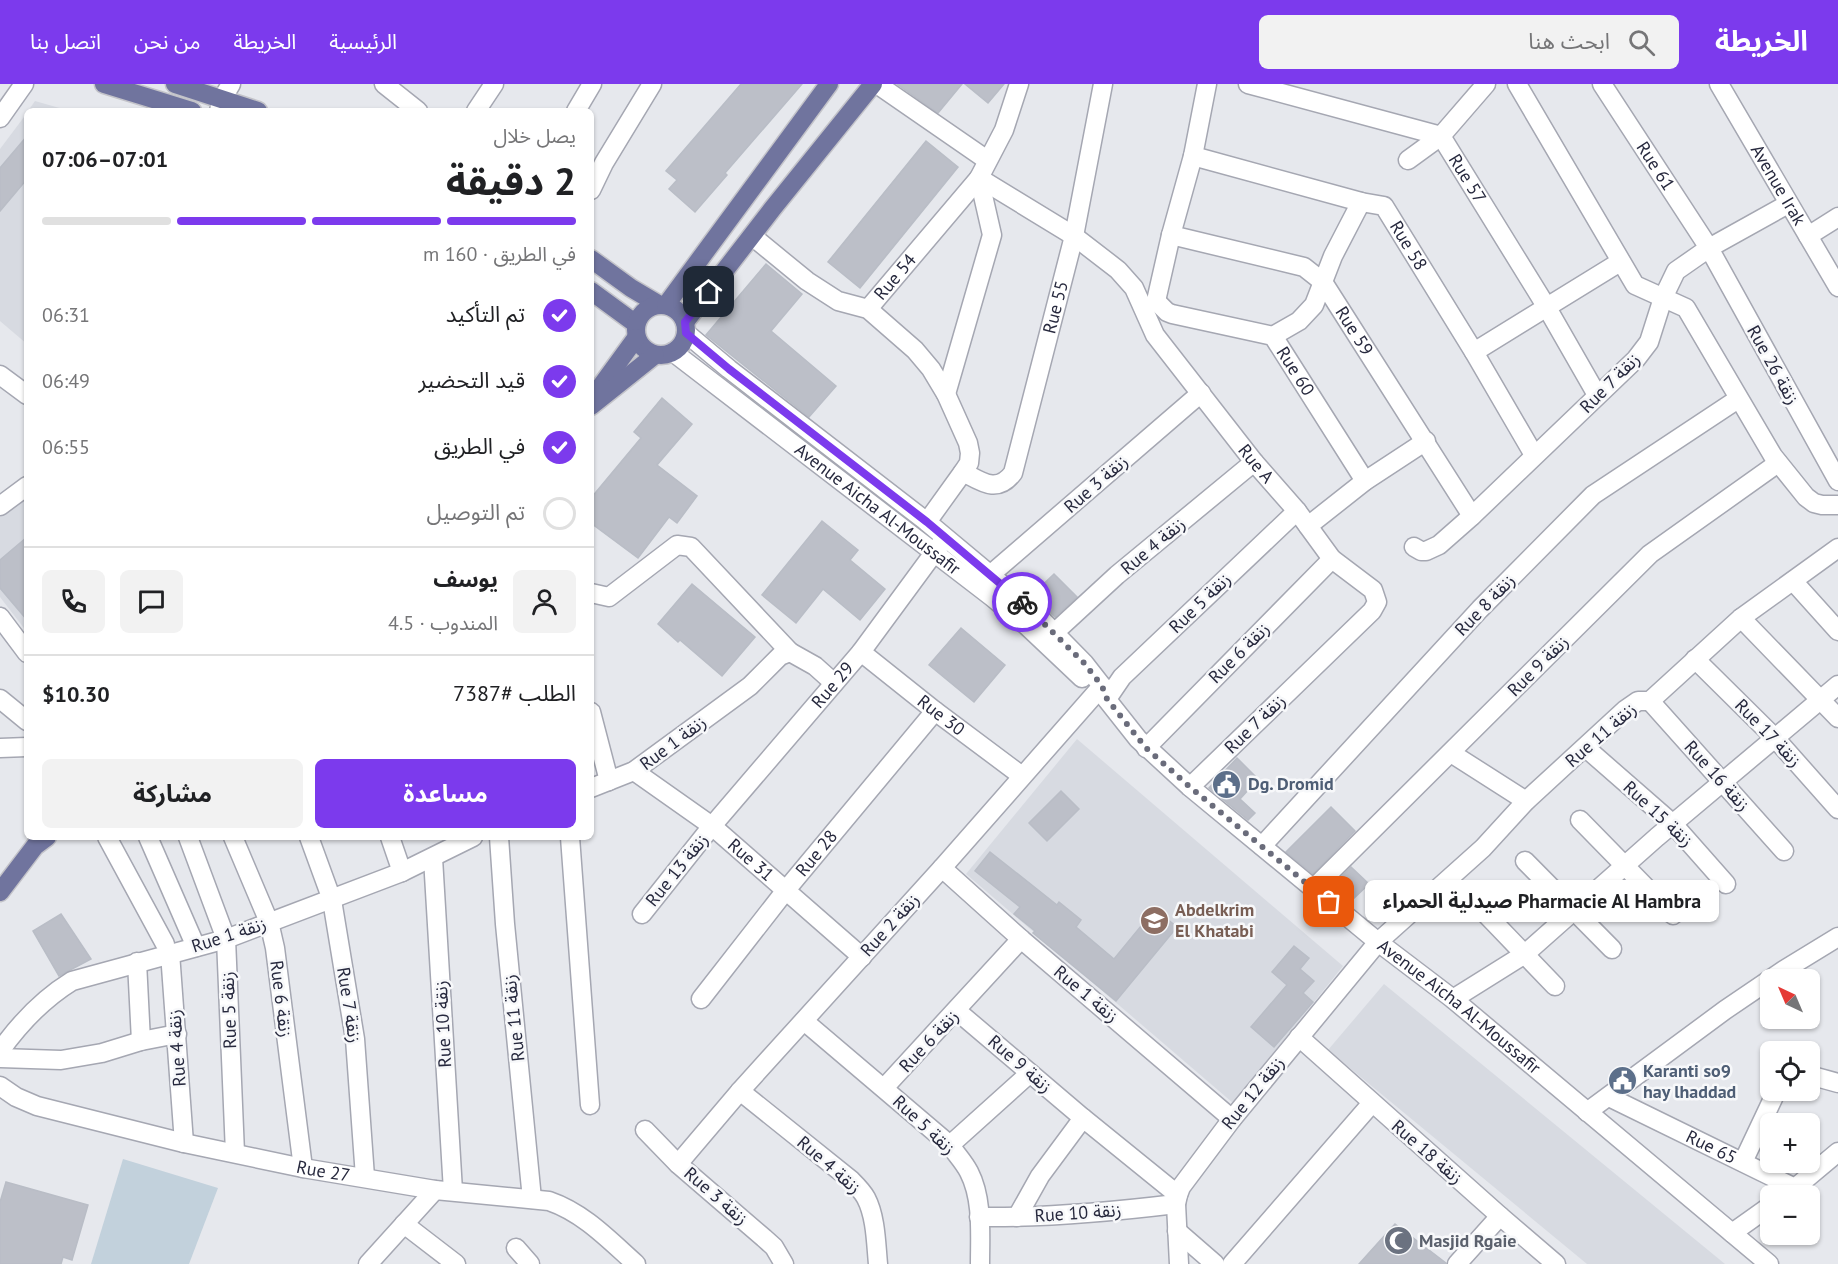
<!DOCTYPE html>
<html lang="ar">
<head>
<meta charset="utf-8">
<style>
	:root { --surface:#fff; --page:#f2f2f2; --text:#202124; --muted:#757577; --line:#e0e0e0; --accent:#7c3aed }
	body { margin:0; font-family:"PT Sans","Noto Sans Arabic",sans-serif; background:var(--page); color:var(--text); direction:rtl; height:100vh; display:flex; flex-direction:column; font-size:22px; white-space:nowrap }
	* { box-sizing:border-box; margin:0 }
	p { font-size:20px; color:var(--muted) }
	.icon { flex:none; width:33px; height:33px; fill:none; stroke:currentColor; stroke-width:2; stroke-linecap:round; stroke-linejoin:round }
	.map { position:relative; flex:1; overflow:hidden; direction:ltr }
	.sheet { position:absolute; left:24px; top:24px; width:570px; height:732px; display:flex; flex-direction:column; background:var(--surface); border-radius:9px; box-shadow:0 2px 4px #0004; direction:rtl }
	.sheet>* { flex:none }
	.needle { width:39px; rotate:316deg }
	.fabs { position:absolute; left:1760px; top:885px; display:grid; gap:12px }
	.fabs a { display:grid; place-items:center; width:60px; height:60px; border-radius:9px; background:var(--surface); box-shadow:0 2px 4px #0004; font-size:30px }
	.pin { position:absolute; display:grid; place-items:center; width:51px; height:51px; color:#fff; margin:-26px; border-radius:12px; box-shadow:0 3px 9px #0006 }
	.courier { position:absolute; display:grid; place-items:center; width:60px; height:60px; margin:-30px; border:4px solid #7c3aed; border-radius:50%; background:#fff; color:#222; box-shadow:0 2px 8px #0007 }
	.bubble { position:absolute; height:42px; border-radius:9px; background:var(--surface); box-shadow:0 2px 4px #0004; font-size:20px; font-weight:700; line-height:42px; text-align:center; direction:rtl }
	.headline em { font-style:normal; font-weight:700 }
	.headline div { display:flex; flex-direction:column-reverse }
	.headline { display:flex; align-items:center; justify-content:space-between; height:102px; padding:0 18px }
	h1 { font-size:39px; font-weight:700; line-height:45px }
	.bar { display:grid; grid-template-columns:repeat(4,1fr); gap:9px 6px; align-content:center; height:72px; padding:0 18px }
	.bar i { height:8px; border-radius:4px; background:var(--line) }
	.bar .selected { background:var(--accent) }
	.bar p { grid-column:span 4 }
	.line { display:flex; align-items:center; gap:15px; padding:0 18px; border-top:2px solid var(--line) }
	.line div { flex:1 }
	.round { display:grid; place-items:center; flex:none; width:63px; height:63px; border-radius:9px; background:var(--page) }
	ol { padding:0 18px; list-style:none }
	li { display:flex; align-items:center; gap:18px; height:66px }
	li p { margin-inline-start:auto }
	li .icon { padding:6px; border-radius:50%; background:var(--accent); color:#fff; stroke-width:4 }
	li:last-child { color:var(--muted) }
	li i { width:33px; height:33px; border:3px solid var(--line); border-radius:50% }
	.action { display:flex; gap:12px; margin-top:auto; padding:12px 18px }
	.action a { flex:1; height:69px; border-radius:9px; background:var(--accent); color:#fff; font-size:24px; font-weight:700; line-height:69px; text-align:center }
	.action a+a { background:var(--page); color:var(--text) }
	header { display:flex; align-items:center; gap:36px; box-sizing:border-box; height:84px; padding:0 30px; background:var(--accent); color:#fff }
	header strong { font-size:28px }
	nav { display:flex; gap:33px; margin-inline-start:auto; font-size:21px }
	.search { width:420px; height:54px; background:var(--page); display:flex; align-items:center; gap:15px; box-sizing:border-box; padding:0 21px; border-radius:9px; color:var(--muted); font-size:22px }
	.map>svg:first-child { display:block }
</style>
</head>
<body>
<header>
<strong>الخريطة</strong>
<div class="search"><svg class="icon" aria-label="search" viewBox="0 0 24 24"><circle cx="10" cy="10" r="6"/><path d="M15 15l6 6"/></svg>ابحث هنا</div>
<nav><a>الرئيسية</a><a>الخريطة</a><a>من نحن</a><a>اتصل بنا</a></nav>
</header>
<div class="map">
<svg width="1838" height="1180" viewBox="0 0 1838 1180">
	<rect width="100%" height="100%" fill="#e6e8ed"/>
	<g fill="#d7dae1">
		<polygon points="35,17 70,27 28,27"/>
		<polygon points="27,29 27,260 0,237 0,65"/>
		<polygon points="27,411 27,548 0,513 0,433"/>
		<polygon points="1077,655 1343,882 1233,1019 966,790"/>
		<polygon points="1384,900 1725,1180 1587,1180 1328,966"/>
	</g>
	<polygon fill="#c2d1dc" points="123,1075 218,1104 189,1180 91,1180"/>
	<g fill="#bcbfc8" stroke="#b9bdc6" stroke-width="1.5">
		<polygon points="741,0 802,0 725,89 727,91 695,128 669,105 677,96 666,87"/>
		<polygon points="897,0 962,0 938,29"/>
		<polygon points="965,0 1004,0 988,19"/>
		<polygon points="27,52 27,95 0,127 0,84"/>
		<polygon points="926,57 958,83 860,204 828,178"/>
		<polygon points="766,180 802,210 771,247 836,302 809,333 706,251"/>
		<polygon points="662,314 692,340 657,381 697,412 677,439 669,433 638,474 591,439 591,414 641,354 634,348"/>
		<polygon points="822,437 858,466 850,476 885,505 860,536 823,505 796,539 762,511"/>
		<polygon points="27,453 27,536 0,504 0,476"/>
		<polygon points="1054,490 1077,513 1055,533 1032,511"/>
		<polygon points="692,500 755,553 722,592 680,556 678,558 658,540"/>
		<polygon points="961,544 1005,581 974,618 929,581"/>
		<polygon points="1237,674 1258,695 1240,715 1255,729 1248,736 1209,704"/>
		<polygon points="1061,707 1079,725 1047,757 1029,739"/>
		<polygon points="1331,723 1355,747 1313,790 1286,768"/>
		<polygon points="990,768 1057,821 1059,818 1081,836 1076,843 1114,875 1155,825 1177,843 1116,917 1033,849 1035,847 1014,830 1020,823 975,787"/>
		<polygon points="1351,783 1369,800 1351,817 1334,800"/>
		<polygon points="61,830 91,875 59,892 33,847"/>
		<polygon points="1294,862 1309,874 1300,885 1314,897 1303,909 1313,918 1274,963 1251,943 1287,901 1272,888"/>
		<polygon points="6,1098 88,1121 72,1176 63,1173 61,1180 0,1180 0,1118"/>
		<polygon points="1395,1140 1446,1179 1446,1180 1359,1180"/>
	</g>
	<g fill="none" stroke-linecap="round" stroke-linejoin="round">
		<defs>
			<g id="minor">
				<polyline points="384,0 418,27"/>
				<polyline points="877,0 987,76"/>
				<path id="s1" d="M1248,0L1441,52L1546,222L1597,311"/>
				<polyline points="1517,0 1635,201 1686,224 1773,372 1806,413 1814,419 1822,421 1838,421"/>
				<path id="s2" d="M1602,0L1709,164L1838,397"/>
				<path id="s3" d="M1719,0L1838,203"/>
				<polyline points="219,27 222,15 231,0"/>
				<polyline points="476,27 494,0"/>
				<polyline points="576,27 592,0"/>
				<polyline points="0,34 24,0"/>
				<path id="s4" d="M1193,72L1361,118L1384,122L1474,268L1534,371"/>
				<polyline points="1408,76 1441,52 1486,0"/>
				<path id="s5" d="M979,94L1074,152L1118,186L1134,204L1155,251L1254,378L1297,427L1332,475L1373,506L1377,518L1372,527L1190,703"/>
				<polyline points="591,106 604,79 652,0"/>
				<path id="s6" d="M1171,151L1304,183L1323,198L1472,432"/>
				<polyline points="752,152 807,197 838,217 868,225 915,266 931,285 946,310 968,359 970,369 969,379 963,388 927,438"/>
				<polyline points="1808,152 1838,133"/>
				<path id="s7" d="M1156,217L1167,228L1172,230L1273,252L1365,397"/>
				<polyline points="1156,217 1171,151 1193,72 1207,0"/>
				<path id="s8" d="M868,225L979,94L1004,46L1019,0"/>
				<path id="s9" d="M686,249L729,285L927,438L1030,524L1084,579L1102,602L1104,612L1138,655L1190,703L1378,858L1453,915L1769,1180"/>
				<polyline points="1273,252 1299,237 1314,221 1333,172 1361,118"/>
				<path id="s10" d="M673,268L992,513L1027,542L1082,594"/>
				<polyline points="1474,268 1620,178"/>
				<polyline points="0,291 27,311"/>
				<polyline points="946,310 992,151 979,94"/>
				<path id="s11" d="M963,388C982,398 997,410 1013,389L1074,152L1103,0"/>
				<polyline points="0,422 27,402"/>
				<polyline points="1308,442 1365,397 1426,357"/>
				<polyline points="1414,463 1421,467 1426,467 1439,461 1472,432 1636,275 1649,258 1663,214 1676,187 1709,164 1788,120"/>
				<polyline points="990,491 1201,309"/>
				<polyline points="1793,497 1838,547"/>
				<polyline points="591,509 609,513 677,461 691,463 790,568"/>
				<polyline points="0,533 27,569"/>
				<polyline points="1741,534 1838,634"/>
				<polyline points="1054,549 1117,491 1254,378"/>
				<path id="s12" d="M861,568L935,627L1022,692"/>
				<polyline points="1695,575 1775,654 1838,725"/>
				<polyline points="0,615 27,637"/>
				<polyline points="1107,615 1122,593 1297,427"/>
				<polyline points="1650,617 1784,767"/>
				<polyline points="591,628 609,697"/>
				<polyline points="0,664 27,663"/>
				<polyline points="1146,664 1332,475"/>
				<polyline points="1586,664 1673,740 1726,800"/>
				<polyline points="1451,669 1526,717"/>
				<path id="s13" d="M634,687L712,742L862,873"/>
				<polyline points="591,704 634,687 750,602 780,572 790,568 815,582 834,599"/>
				<polyline points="1580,736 1673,831"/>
				<polyline points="107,753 165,860"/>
				<polyline points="148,753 196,863"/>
				<polyline points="188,753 226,855 235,1069"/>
				<polyline points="233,753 269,838 275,864 303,1084"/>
				<polyline points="309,753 332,816 355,955 365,1093"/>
				<polyline points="390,753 402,788"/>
				<polyline points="499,753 505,840 532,1115"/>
				<polyline points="570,753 590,1021"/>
				<polyline points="1262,762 1480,525 1593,411 1738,315"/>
				<polyline points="433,774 453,1107"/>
				<polyline points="1525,777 1612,865"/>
				<polyline points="942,784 1021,855 1232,1035"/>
				<polyline points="1313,805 1650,470 1778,379"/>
				<polyline points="1482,826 1555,902"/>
				<path id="s14" d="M642,830L712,742L861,568L942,458"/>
				<polyline points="170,869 184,1059"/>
				<polyline points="137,878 141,957"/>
				<path id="s15" d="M701,915L786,806L935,627"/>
				<polyline points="1453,915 1525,870 1657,753 1838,601"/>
				<polyline points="957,927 1083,1034"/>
				<path d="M804,937L950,1061C956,1070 964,1078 969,1088C983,1115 980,1150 980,1180"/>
				<polyline points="1299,953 1500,1132 1556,1180"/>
				<path d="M0,967C20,939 43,915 72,897L226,855L402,788L473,753"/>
				<polyline points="0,974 61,976 102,969 141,957 177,950"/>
				<polyline points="1809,991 1838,999"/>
				<path id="s16" d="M0,1002L16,1013L37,1022L184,1059L303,1084L435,1106L549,1117C584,1129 609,1156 636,1180"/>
				<polyline points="884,1004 1021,855"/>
				<path d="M740,1007L851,1096C857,1102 863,1108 866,1114C876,1133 876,1160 878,1180"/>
				<path id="s17" d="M1609,1013L1795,1104L1838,1068"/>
				<polyline points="1587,1028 1725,926 1784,886 1838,853"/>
				<polyline points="645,1046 678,1080 764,1154 774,1163 784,1180"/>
				<polyline points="950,1061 1030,989"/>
				<polyline points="1743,1078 1777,1006"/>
				<polyline points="678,1080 740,1007 942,784 1102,602"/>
				<path d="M979,1133C1046,1134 1110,1128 1176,1120"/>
				<polyline points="1017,1133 1040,1092 1083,1034 1178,1111"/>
				<polyline points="404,1140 456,1180"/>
				<polyline points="1177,1147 1215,1180"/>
				<polyline points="1732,1149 1770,1122"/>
				<polyline points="516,1164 530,1180"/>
				<polyline points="368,1180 435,1106"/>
				<polyline points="1179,1180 1176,1120 1178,1111 1181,1103 1232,1035 1378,858 1483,764 1526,717 1625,626 1638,617 1650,617 1741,534 1838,464"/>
				<polyline points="1232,1180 1372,1019"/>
				<polyline points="1457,1180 1500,1132"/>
			</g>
			<g id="major">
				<polyline points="104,0 192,27"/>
				<polyline points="175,0 258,27"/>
				<polyline points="591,175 631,204 658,220"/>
				<polyline points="591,207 636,240"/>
				<circle cx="661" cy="246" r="25"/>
				<polyline points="666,221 829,0"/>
				<polyline points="685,238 773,124 873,0"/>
				<polyline points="593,313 636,254"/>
				<polyline points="591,322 655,271"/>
				<polyline points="0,808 35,762 47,753"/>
			</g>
		</defs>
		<use href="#minor" stroke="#a5a7b2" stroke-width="21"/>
		<use href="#major" stroke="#c3c3c9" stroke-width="21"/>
		<use href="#minor" stroke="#fff" stroke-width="18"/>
		<use href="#major" stroke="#70749e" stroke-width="18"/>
	</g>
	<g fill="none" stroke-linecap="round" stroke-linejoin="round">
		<polyline stroke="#6a6c7b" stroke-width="6" stroke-dasharray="0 10.8" points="1022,518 1084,579 1102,602 1107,615 1146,664 1190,703 1329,818"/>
		<polyline stroke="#7c3aed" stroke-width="8" points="709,208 685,238 686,249 729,285 927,438 1022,518"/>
	</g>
	<defs>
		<symbol id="civic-disc" viewBox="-11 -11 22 22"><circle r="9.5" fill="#5c6f8a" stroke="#f7f8fa"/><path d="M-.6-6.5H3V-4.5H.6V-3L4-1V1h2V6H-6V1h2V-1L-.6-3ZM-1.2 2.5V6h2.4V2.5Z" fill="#fff"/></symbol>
		<symbol id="school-disc" viewBox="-11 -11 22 22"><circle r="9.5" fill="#8d6e63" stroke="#f7f8fa"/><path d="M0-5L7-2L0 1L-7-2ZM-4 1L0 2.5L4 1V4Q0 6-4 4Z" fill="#fff"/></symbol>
		<symbol id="mosque-disc" viewBox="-11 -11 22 22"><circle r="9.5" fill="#6b7280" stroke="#f7f8fa"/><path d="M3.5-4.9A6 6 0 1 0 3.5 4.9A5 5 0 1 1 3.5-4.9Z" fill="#fff"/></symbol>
	</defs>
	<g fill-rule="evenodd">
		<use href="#civic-disc" x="1210" y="684" width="33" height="33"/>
		<use href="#school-disc" x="1138" y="820" width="33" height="33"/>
		<use href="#civic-disc" x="1606" y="980" width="33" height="33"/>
		<use href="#mosque-disc" x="1382" y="1140" width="33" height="33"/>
	</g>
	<g text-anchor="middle" stroke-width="5" stroke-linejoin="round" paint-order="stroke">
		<g font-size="18" fill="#27293e" stroke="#f7f8fa">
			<text dy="6" stroke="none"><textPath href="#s2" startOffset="98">Rue 61</textPath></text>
			<text dy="6" stroke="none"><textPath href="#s1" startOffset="250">Rue 57</textPath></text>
			<text dy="6" stroke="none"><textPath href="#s3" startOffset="117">Avenue Irak</textPath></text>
			<text dy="6" stroke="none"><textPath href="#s4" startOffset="244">Rue 58</textPath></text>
			<text dy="6" stroke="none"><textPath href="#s8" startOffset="42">Rue 54</textPath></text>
			<text dy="6" stroke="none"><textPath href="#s11" startOffset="228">Rue 55</textPath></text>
			<text dy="6" stroke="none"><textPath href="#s6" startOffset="219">Rue 59</textPath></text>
			<text transform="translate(1773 281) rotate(61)" y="6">Rue 26 زنقة</text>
			<text dy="6" stroke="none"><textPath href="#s7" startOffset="166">Rue 60</textPath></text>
			<text transform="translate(1610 299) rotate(-45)" y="6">Rue 7 زنقة</text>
			<text dy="6" stroke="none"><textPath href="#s5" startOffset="406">Rue A</textPath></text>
			<text transform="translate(1096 400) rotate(-41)" y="6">Rue 3 زنقة</text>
			<text dy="6" stroke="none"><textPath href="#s10" startOffset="258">Avenue Aicha Al-Moussafir</textPath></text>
			<text transform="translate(1153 462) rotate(-40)" y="6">Rue 4 زنقة</text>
			<text transform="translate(1200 519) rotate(-44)" y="6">Rue 5 زنقة</text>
			<text transform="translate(1485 521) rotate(-46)" y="6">Rue 8 زنقة</text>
			<text transform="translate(1239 569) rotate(-45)" y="6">Rue 6 زنقة</text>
			<text transform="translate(1538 582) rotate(-45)" y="6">Rue 9 زنقة</text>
			<text dy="6" stroke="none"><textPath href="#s14" startOffset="298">Rue 29</textPath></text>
			<text dy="6" stroke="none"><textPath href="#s12" startOffset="102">Rue 30</textPath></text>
			<text transform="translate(1255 640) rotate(-44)" y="6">Rue 7 زنقة</text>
			<text transform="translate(1768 649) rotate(46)" y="6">Rue 17 زنقة</text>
			<text transform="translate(1601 651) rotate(-41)" y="6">Rue 11 زنقة</text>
			<text transform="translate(673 659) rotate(-37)" y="6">Rue 1 زنقة</text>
			<text transform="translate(1717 692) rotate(48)" y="6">Rue 16 زنقة</text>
			<text transform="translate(1658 730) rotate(43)" y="6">Rue 15 زنقة</text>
			<text dy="6" stroke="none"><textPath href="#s15" startOffset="186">Rue 28</textPath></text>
			<text dy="6" stroke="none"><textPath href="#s13" startOffset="147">Rue 31</textPath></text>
			<text transform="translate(677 786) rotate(-51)" y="6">Rue 13 زنقة</text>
			<text transform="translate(890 841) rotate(-48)" y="6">Rue 2 زنقة</text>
			<text transform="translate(229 851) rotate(-18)" y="6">Rue 1 زنقة</text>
			<text transform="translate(1086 910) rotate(40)" y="6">Rue 1 زنقة</text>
			<text transform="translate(281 915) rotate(83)" y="6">Rue 6 زنقة</text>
			<text transform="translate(349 921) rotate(81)" y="6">Rue 7 زنقة</text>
			<text dy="6" stroke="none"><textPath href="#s9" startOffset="1030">Avenue Aicha Al-Moussafir</textPath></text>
			<text transform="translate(229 926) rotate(-92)" y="6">Rue 5 زنقة</text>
			<text transform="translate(514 934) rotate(-96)" y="6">Rue 11 زنقة</text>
			<text transform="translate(443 940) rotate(-93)" y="6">Rue 10 زنقة</text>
			<text transform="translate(929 957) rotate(-47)" y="6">Rue 6 زنقة</text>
			<text transform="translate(177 964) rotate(-94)" y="6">Rue 4 زنقة</text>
			<text transform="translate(1020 980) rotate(41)" y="6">Rue 9 زنقة</text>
			<text transform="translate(1253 1009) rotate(-51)" y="6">Rue 12 زنقة</text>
			<text transform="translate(924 1041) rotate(43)" y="6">Rue 5 زنقة</text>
			<text dy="6" stroke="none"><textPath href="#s17" startOffset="114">Rue 65</textPath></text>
			<text transform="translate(1427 1068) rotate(41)" y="6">Rue 18 زنقة</text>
			<text transform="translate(829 1081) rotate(41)" y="6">Rue 4 زنقة</text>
			<text dy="6" stroke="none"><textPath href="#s16" startOffset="336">Rue 27</textPath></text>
			<text transform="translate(716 1112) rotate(41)" y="6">Rue 3 زنقة</text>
			<text transform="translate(1078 1129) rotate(-4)" y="6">Rue 10 زنقة</text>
		</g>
		<g font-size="18" font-weight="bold" fill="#4e5e75" stroke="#f7f8fa" text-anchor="start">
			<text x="1248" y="706">Dg. Dromid</text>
			<text x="1643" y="993">Karanti so9<tspan x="1643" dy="21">hay lhaddad</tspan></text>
		</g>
		<g font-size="18" font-weight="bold" fill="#785e54" stroke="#f7f8fa" text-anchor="start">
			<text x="1175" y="832">Abdelkrim<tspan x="1175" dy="21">El Khatabi</tspan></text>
		</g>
		<g font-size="18" font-weight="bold" fill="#5b616d" stroke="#f7f8fa" text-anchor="start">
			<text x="1419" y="1163">Masjid Rgaie</text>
		</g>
	</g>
</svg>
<div class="fabs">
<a><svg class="needle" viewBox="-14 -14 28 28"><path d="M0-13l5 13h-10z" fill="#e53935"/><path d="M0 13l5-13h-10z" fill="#757577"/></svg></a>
<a><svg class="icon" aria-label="locate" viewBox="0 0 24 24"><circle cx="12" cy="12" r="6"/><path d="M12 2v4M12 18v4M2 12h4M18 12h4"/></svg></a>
<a>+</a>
<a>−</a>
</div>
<div class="pin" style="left:1329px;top:818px;background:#ea580c"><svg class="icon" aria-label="bag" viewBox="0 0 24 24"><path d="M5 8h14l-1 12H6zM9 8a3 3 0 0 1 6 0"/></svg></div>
<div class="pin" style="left:709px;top:208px;background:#1f2937"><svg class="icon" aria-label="home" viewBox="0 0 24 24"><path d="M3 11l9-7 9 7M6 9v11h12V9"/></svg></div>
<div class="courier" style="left:1022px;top:518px"><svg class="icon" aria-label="bike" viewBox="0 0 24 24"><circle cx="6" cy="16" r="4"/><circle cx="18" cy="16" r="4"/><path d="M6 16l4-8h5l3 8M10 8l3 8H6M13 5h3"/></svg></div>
<div class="bubble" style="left:1365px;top:796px;width:354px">Pharmacie Al Hambra صيدلية الحمراء</div>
<section class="sheet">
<div class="headline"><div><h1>2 دقيقة</h1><p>يصل خلال</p></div><em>07:01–07:06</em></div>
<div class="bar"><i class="selected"></i><i class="selected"></i><i class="selected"></i><i></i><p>في الطريق · 160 m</p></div>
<ol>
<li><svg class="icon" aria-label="check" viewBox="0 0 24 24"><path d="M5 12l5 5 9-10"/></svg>تم التأكيد<p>06:31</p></li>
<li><svg class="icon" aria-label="check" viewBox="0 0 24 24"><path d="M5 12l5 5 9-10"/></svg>قيد التحضير<p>06:49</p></li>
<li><svg class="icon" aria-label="check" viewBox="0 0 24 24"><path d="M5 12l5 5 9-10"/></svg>في الطريق<p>06:55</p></li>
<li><i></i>تم التوصيل</li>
</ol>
<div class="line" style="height:108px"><a class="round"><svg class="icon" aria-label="person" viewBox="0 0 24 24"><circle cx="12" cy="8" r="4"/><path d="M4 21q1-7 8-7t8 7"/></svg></a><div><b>يوسف</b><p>المندوب · 4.5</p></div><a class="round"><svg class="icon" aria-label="chat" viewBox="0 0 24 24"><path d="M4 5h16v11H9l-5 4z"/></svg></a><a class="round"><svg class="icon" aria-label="phone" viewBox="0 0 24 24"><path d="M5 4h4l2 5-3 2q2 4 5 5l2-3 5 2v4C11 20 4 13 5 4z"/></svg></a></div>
<div class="line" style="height:78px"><div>الطلب #7387</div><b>$10.30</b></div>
<div class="action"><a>مساعدة</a><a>مشاركة</a></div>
</section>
</div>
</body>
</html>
